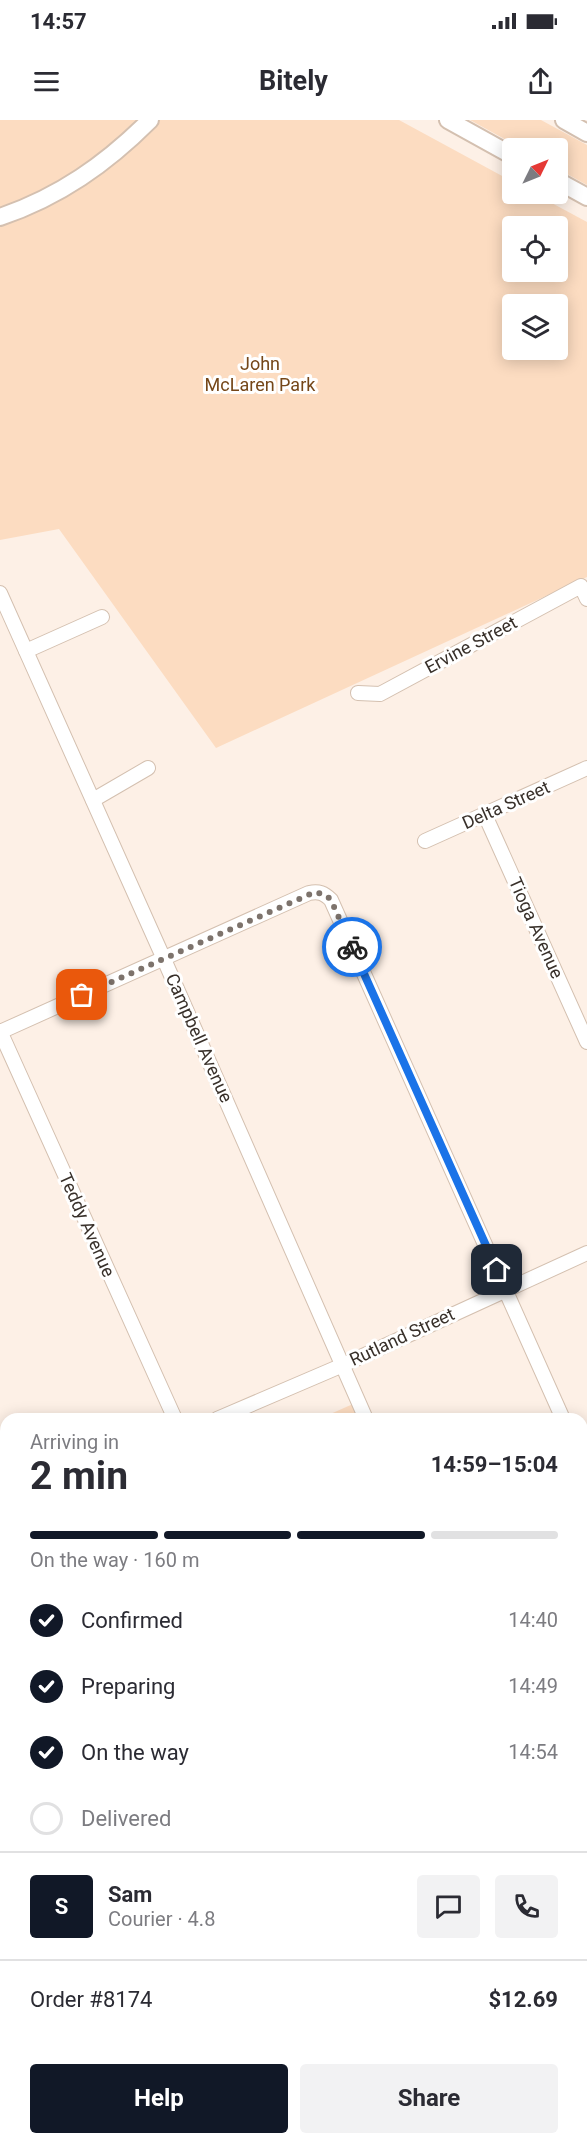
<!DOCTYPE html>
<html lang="en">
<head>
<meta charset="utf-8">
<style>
	:root { --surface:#fff; --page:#f2f2f3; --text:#2b2b33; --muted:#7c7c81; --line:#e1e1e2; --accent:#111827 }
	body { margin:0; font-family:Roboto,sans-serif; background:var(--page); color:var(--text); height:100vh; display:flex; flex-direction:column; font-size:22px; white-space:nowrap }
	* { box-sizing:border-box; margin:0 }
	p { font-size:20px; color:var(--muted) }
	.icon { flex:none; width:33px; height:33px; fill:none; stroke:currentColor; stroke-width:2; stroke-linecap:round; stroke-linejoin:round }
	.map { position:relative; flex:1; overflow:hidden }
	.side { position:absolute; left:0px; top:1293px; width:588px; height:732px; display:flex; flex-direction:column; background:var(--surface); border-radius:18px 18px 0 0; box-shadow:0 3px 15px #0003 }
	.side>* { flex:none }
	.needle { width:39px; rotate:47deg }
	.fabs { position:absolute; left:502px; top:18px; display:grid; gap:12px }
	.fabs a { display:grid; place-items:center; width:66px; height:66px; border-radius:6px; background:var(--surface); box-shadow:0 3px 15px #0003; font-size:30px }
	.pin { position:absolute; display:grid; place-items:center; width:51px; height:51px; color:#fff; margin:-26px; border-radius:12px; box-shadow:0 3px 9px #0006 }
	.courier { position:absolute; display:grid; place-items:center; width:60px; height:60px; margin:-30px; border:4px solid #1a73e8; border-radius:50%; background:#fff; color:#222; box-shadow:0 2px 8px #0007 }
	.overview em { font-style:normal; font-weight:700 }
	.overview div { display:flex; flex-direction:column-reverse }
	.overview { display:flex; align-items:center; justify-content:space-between; height:102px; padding:0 30px }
	h1 { font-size:39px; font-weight:700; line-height:45px }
	.bar { display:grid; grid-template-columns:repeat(4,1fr); gap:9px 6px; align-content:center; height:72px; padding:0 30px }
	.bar i { height:8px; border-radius:4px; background:var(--line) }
	.bar .on { background:var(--accent) }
	.bar p { grid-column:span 4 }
	.line { display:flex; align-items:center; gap:15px; padding:0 30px; border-top:2px solid var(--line) }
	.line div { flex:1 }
	.round { display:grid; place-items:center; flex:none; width:63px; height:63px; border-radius:6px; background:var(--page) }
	ol { padding:0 30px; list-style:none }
	li { display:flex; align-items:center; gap:18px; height:66px }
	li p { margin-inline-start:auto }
	li .icon { padding:6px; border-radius:50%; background:var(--accent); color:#fff; stroke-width:4 }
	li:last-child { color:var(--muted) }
	li i { width:33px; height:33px; border:3px solid var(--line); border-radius:50% }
	.button { display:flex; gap:12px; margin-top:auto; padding:12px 30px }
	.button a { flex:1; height:69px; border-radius:6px; background:var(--accent); color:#fff; font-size:24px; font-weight:700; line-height:69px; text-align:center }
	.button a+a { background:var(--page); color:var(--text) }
	.status { display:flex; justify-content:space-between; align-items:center; height:42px; padding:0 30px; background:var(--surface); direction:ltr }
	.status svg { height:16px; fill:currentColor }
	header { display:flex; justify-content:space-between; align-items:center; height:78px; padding:0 30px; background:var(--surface); font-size:27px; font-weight:700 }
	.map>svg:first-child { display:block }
</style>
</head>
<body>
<div class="status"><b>14:57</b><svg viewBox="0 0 49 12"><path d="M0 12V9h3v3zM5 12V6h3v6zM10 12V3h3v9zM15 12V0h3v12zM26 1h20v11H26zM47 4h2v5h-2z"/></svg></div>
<header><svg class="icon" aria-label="menu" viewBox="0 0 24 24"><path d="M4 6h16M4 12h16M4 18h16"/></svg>Bitely<svg class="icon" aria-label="share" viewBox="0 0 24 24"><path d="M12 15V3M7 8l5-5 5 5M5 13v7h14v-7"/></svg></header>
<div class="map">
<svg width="587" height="2025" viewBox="0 0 587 2025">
	<rect width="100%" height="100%" fill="#fdf0e6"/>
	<g fill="#fcdcc1" fill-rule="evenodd">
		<path d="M0,0H399L513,62V74H535L587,102V457L216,628L59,409L0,420ZM513,106H558V152H513ZM513,184H558V230H513Z"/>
		<polygon points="470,0 541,0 587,25 587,65 558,49 558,28 521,28"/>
		<polygon points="353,1284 360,1299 319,1299"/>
	</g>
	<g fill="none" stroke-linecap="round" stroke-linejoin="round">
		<defs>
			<g id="minor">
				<polyline points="0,473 163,837 366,1299"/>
				<polyline points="26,531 102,497"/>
				<polyline points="358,573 380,574 581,466 587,479"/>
				<polyline points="93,680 148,648"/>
				<polyline points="485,695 587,922"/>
				<polyline points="425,721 587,648"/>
				<polyline points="0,911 175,1299"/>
				<path d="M0,912L309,773C319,771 324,773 331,780L563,1299"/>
				<polyline points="217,1299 343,1245 587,1133"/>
				<polyline points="0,1347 6,1360"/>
				<polyline points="582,1356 587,1372"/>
				<polyline points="0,1398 6,1395"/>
				<polyline points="582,1808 587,1810"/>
				<polyline points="0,1830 6,1828"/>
				<polyline points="0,1886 6,1906"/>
				<polyline points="40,2019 42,2025"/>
				<polyline points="227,2019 229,2025"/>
				<polyline points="407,2019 409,2025"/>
			</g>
			<g id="tertiary">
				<polyline points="448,0 513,36"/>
				<polyline points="564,0 587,13"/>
				<polyline points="558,61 587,77"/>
				<path d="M0,97C59,77 106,44 150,0"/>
			</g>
		</defs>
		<use href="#minor" stroke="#d4c0b0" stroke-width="16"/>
		<use href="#tertiary" stroke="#d4c0b0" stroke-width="20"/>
		<use href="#minor" stroke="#fff" stroke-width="14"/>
		<use href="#tertiary" stroke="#fff" stroke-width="16"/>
	</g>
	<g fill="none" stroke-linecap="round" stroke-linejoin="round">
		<polyline stroke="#7d736c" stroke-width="6" stroke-dasharray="0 10.8" points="82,875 315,772 326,775 331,780 352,827"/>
		<polyline stroke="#1a73e8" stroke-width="8" points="352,827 497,1150"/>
	</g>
	<g text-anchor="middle" stroke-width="6" stroke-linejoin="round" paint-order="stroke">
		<g font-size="18" fill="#754719" stroke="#fff">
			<text x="260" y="250">John<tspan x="260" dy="21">McLaren Park</tspan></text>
		</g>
		<g font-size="18" fill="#38302a" stroke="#fff">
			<text transform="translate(471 525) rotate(-28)" y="6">Ervine Street</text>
			<text transform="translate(506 685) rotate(-24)" y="6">Delta Street</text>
			<text transform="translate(536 808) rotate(66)" y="6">Tioga Avenue</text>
			<text transform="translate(199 918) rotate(66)" y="6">Campbell Avenue</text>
			<text transform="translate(87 1105) rotate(66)" y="6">Teddy Avenue</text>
			<text transform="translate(402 1217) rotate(-25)" y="6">Rutland Street</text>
		</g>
	</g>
</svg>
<div class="fabs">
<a><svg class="needle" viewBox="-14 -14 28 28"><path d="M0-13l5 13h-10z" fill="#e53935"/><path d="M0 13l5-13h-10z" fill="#7c7c81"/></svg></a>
<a><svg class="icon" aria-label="locate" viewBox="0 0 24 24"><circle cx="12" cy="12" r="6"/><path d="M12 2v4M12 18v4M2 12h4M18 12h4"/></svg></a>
<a><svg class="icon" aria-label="layers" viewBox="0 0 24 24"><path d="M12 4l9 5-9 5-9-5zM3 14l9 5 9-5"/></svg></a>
</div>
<div class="pin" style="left:82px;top:875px;background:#ea580c"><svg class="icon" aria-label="bag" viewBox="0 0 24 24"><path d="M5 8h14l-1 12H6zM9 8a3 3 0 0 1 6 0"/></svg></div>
<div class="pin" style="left:497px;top:1150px;background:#1f2937"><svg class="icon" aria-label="home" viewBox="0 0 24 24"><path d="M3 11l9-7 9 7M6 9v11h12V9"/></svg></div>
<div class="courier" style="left:352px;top:827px"><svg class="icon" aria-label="bike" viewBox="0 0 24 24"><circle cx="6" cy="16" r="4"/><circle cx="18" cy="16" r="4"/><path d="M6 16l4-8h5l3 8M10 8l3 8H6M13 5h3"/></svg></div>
<section class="side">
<div class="overview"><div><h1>2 min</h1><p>Arriving in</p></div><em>14:59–15:04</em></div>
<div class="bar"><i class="on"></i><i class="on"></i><i class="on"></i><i></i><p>On the way · 160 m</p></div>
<ol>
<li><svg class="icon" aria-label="check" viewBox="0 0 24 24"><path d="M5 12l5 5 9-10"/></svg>Confirmed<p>14:40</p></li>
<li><svg class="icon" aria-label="check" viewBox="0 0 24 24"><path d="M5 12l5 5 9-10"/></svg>Preparing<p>14:49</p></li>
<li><svg class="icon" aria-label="check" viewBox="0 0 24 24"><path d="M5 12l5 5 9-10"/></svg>On the way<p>14:54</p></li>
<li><i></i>Delivered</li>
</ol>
<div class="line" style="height:108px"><b class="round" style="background:var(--accent);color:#fff">S</b><div><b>Sam</b><p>Courier · 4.8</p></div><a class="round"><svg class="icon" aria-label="chat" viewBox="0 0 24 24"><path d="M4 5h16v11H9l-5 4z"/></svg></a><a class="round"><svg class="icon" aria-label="phone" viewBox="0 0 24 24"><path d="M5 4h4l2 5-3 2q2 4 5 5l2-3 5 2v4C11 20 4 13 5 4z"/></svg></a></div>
<div class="line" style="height:78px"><div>Order #8174</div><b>$12.69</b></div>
<div class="button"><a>Help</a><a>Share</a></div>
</section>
</div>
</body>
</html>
